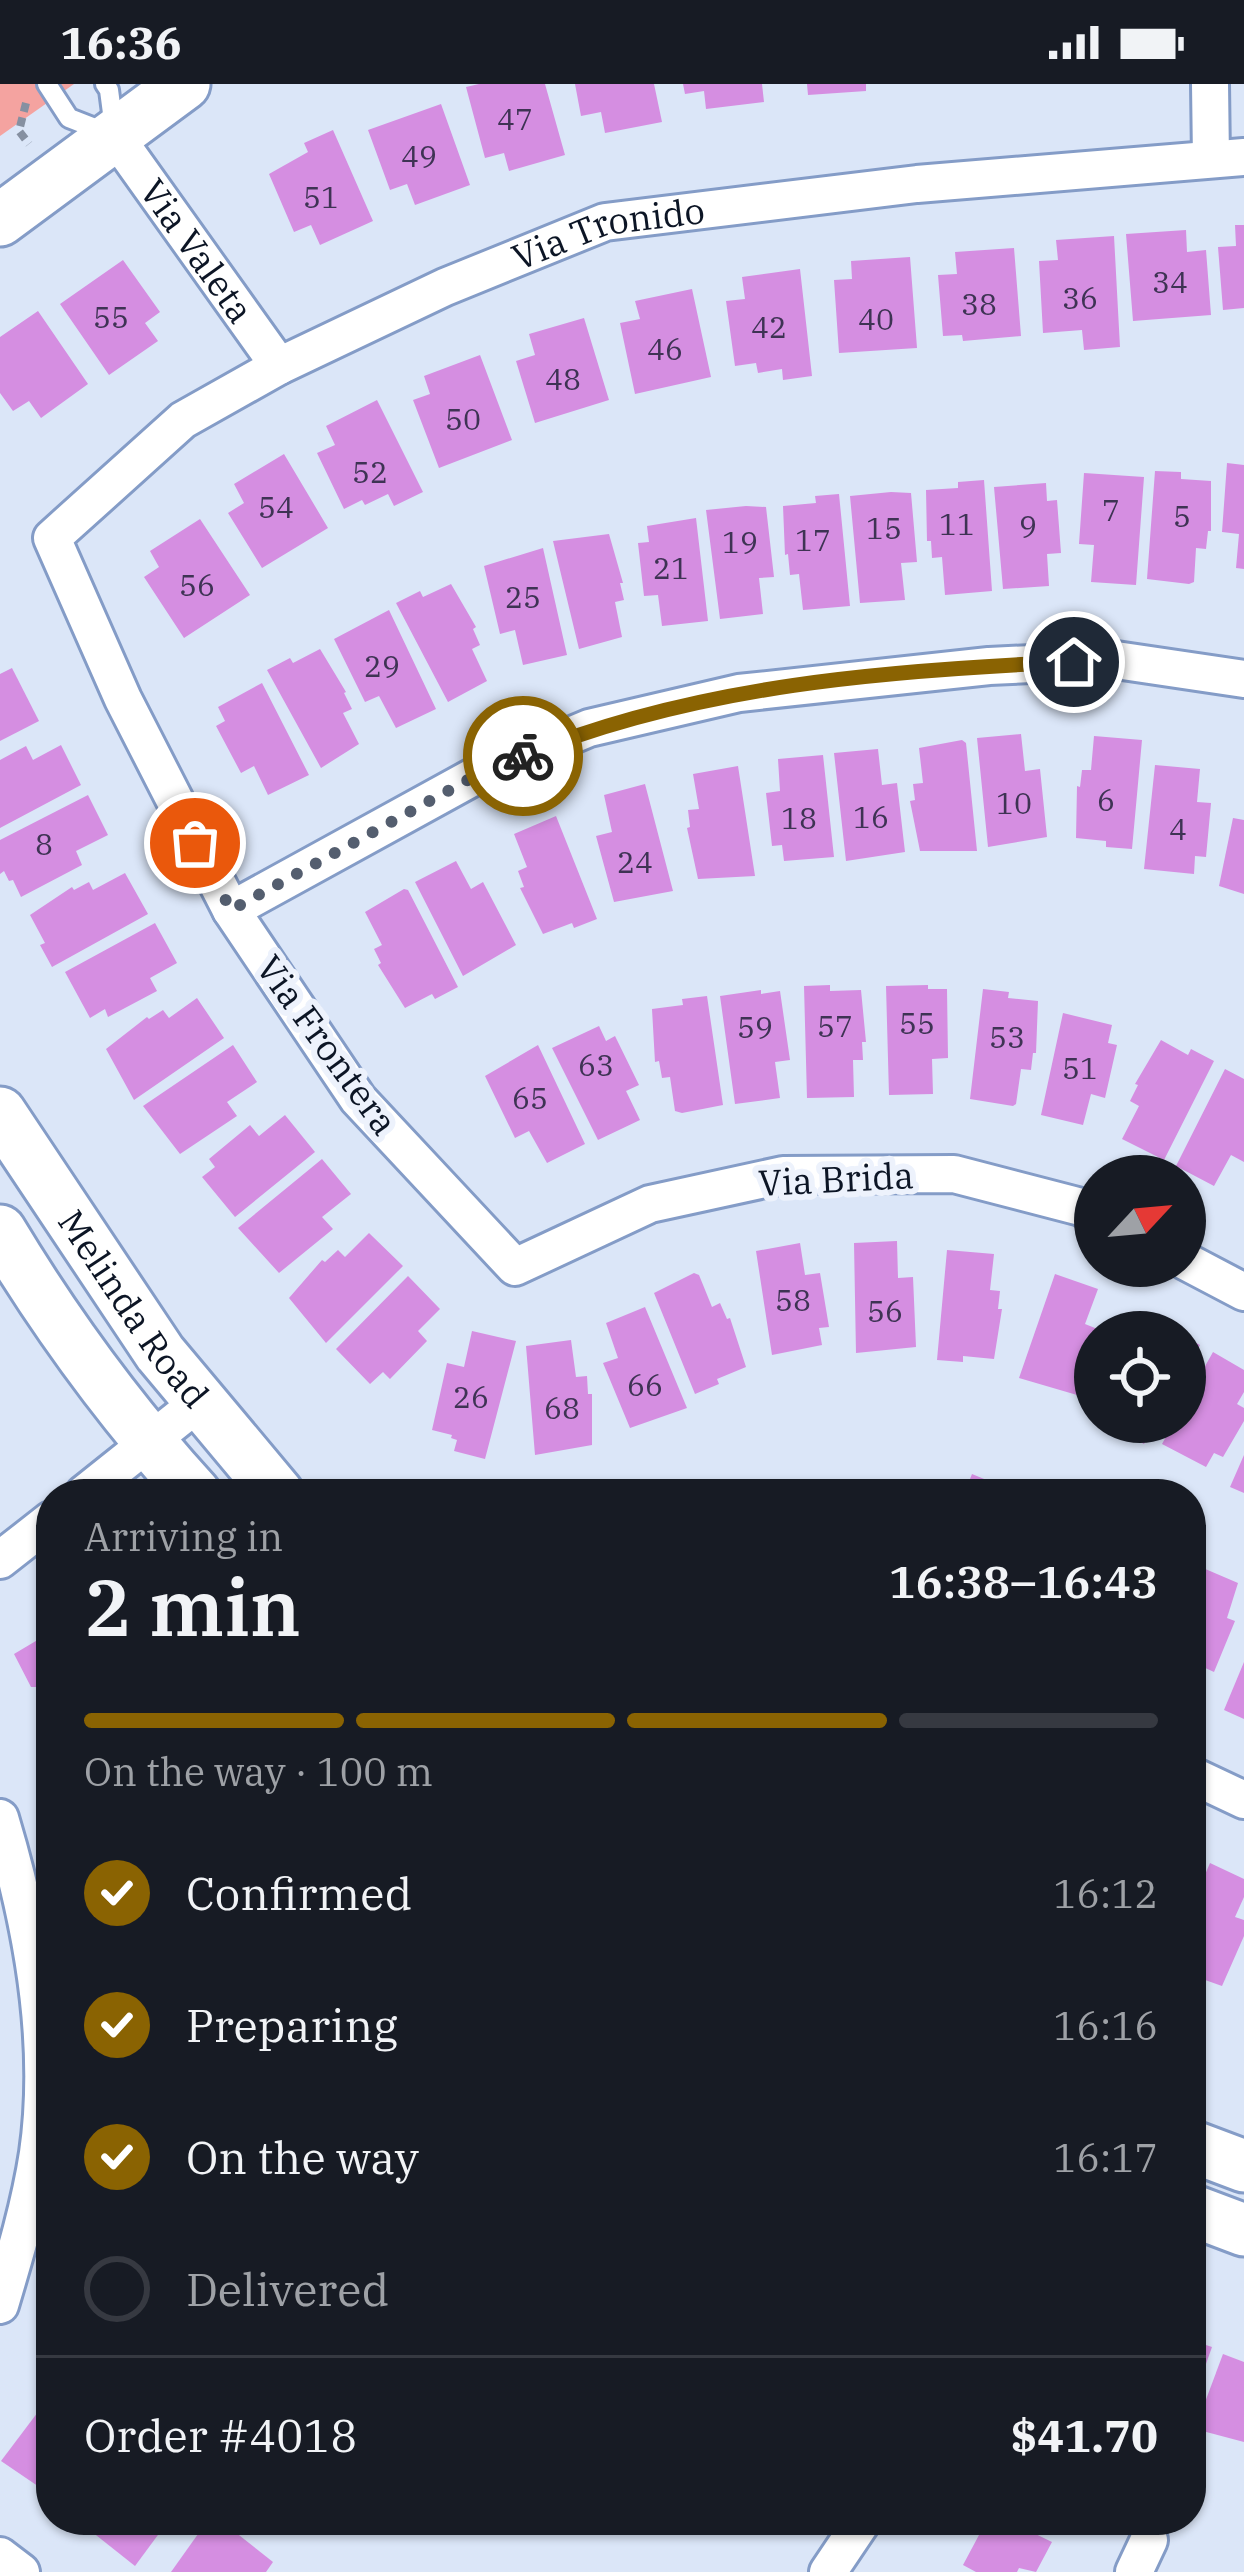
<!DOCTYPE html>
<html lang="en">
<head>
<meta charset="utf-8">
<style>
	:root { --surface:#171b24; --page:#242831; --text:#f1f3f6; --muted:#9ea1a6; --line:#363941; --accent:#8a6302 }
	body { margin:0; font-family:"IBM Plex Serif",serif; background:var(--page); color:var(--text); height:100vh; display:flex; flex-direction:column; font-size:45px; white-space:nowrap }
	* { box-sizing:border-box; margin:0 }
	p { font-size:39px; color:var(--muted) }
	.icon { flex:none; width:66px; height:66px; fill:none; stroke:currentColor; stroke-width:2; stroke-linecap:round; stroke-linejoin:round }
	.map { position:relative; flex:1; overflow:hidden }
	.sheet { position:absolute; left:36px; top:1395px; width:1170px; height:1056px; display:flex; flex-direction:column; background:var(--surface); border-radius:48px; box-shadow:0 3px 9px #0004 }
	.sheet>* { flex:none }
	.needle { width:78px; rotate:64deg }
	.fabs { position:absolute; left:1074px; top:1071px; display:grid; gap:24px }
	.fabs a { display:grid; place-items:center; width:132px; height:132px; border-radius:50%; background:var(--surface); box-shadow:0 3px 9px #0004; font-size:60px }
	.pin { position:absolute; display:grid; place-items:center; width:102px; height:102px; color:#fff; margin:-51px; border:6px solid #fff; border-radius:50%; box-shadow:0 3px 12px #0007 }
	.courier { position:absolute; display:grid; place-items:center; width:120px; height:120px; margin:-60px; border:9px solid #8a6302; border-radius:50%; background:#fff; color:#222; box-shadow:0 3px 15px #0007 }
	.overview em { font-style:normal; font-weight:600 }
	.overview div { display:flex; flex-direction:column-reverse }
	.overview { display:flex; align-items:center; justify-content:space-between; height:204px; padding:0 48px }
	h1 { font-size:78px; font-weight:600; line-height:90px }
	.bar { display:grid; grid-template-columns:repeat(4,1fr); gap:18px 12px; align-content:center; height:144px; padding:0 48px }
	.bar i { height:15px; border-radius:9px; background:var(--line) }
	.bar .selected { background:var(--accent) }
	.bar p { grid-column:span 4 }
	.line { display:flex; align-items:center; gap:30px; padding:0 48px; border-top:3px solid var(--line) }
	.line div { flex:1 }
	ol { padding:0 48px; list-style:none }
	li { display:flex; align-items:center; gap:36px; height:132px }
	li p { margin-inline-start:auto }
	li .icon { padding:12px; border-radius:50%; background:var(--accent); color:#fff; stroke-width:4 }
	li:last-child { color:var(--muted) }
	li i { width:66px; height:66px; border:6px solid var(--line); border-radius:50% }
	.status { display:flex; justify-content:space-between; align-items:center; height:84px; padding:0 60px; background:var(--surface); direction:ltr }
	.status svg { height:33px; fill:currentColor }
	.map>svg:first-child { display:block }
</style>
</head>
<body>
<div class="status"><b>16:36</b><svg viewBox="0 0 49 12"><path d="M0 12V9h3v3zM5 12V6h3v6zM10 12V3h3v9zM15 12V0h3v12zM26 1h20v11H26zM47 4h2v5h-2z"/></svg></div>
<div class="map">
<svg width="1244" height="2488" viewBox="0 0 1244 2488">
	<rect width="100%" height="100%" fill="#dbe6f8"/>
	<polygon fill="#f4a3a0" points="0,0 74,0 0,52"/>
	<g fill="#d58ee1">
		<polygon points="479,0 545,0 565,71 509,87 504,69 485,74 466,3"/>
		<polygon points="575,0 654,0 662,38 605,49 601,28 581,32"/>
		<polygon points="683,0 762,0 764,18 706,25 704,7 685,10"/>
		<polygon points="807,0 866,0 866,7 808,11"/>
		<polygon points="441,20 470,101 415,121 407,100 390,106 368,46"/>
		<polygon points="333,46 373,137 320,161 311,141 294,148 269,90 308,68 304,59"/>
		<polygon points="1235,141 1244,141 1244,224 1223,226 1218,163 1236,162"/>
		<polygon points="1186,146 1187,168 1206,166 1211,231 1133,237 1126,150"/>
		<polygon points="1114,152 1120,263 1084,266 1082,246 1043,249 1039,177 1058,176 1056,156"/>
		<polygon points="1014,164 1021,252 963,257 962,251 943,252 938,191 957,190 955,168"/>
		<polygon points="910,173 917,264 839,269 834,196 852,195 851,177"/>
		<polygon points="123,176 160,228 145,239 158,257 109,291 60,220"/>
		<polygon points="800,185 812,292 783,296 782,285 758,289 756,279 735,282 726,217 745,215 742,193"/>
		<polygon points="692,205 711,293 635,310 620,239 640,235 635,217"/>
		<polygon points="38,227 88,300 41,334 29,317 13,327 0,309 0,253"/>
		<polygon points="584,234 609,316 535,339 516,277 535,271 529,250"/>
		<polygon points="480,271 512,356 439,384 413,316 430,310 424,292"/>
		<polygon points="377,316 423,408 394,422 388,410 365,421 362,416 344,425 317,369 335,361 326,342"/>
		<polygon points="284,370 328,444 262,484 228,429 244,419 234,400"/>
		<polygon points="1227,379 1244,381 1244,485 1236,484 1239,450 1222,448"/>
		<polygon points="1155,387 1181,388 1181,395 1211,397 1211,447 1208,447 1206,465 1196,464 1194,498 1189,500 1147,495"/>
		<polygon points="1084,389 1144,393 1136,501 1091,498 1094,461 1079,460"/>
		<polygon points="984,396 992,507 945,511 942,473 932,474 931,457 927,457 926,406 958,404 958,398"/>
		<polygon points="1046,399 1047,417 1057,416 1061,469 1047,470 1049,502 1003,505 994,403"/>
		<polygon points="891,408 911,409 917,478 901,479 905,516 860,519 850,412"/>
		<polygon points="839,410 850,522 803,526 799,490 790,491 788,470 785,471 783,422 816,419 815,412"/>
		<polygon points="746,422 766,423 774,493 759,494 763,530 720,535 706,426"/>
		<polygon points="696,434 708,537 662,542 658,511 644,512 638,459 649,458 647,442"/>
		<polygon points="200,435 250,511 184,554 144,493 159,483 150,467"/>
		<polygon points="609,450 623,499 620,499 624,516 615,518 622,553 579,565 553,457"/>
		<polygon points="543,464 567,571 523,581 515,546 500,550 484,482"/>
		<polygon points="451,500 476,543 473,545 480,561 472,565 487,597 448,618 396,519 420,507 423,513"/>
		<polygon points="389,526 436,625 396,644 379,612 365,618 334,555"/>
		<polygon points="320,565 346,608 344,609 352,625 343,629 359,660 321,684 267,586 290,574 293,579"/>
		<polygon points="12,584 39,637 0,657 0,590"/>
		<polygon points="262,599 309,691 268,711 254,682 241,689 216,642 225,637 218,623"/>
		<polygon points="1021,650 1025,687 1040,685 1047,753 988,763 977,654"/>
		<polygon points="1094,652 1142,656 1132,765 1106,763 1106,757 1076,754 1077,702 1080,703 1082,686 1091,686"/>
		<polygon points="962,656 966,659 977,767 920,767 910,717 915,716 913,700 923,699 919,664"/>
		<polygon points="61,661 81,701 0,744 0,676 26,662 33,676"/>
		<polygon points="878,665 882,701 897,699 905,768 846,777 834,669"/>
		<polygon points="823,671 834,773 784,777 782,761 772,762 766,709 780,707 778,675"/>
		<polygon points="1155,681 1200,685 1197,718 1211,719 1206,773 1195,772 1194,790 1144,785"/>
		<polygon points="738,682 755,792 698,795 687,744 690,743 688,726 699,725 693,690"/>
		<polygon points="645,700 673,807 614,818 596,752 612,748 604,711"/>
		<polygon points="88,711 108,751 76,767 82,781 21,813 13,796 9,797 4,787 0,790 0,756"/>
		<polygon points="556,732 597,835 574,844 572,839 543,850 520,804 524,803 518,787 527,783 514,750"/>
		<polygon points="1233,734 1244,736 1244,810 1219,802"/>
		<polygon points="456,777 471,805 483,798 516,861 463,892 415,798"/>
		<polygon points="125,789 148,830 52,883 40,861 45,859 30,831 72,803 74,806 89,798 93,806"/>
		<polygon points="404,805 408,806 458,903 435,915 432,910 405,924 378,881 381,879 374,865 382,861 365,828"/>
		<polygon points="155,839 177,879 150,894 157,907 108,933 105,925 90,934 65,888"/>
		<polygon points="830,901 830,907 861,906 866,958 862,958 863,976 853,976 854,1013 807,1014 804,902"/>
		<polygon points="928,901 928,905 947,905 948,974 932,975 933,1010 889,1011 886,902"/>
		<polygon points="983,905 1009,908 1008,914 1038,917 1036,969 1033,969 1031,986 1021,985 1016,1020 1013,1022 970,1015"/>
		<polygon points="761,906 761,910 780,907 790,976 775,978 780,1014 735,1020 720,912"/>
		<polygon points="707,912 723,1021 682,1029 675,1027 670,993 662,994 659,977 655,978 652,925 683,921 682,915"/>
		<polygon points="197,914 224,954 134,1016 106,965 147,933 149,935 163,926 169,934"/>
		<polygon points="1063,929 1112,941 1108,959 1117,961 1105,1014 1091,1010 1083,1041 1041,1031"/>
		<polygon points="599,942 606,957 615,952 639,1001 626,1007 640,1036 598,1056 552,964"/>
		<polygon points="1161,956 1188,971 1191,965 1214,977 1164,1076 1122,1055 1139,1022 1130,1017 1138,1001 1135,1000"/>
		<polygon points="233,961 257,998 227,1018 237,1032 180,1070 143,1022"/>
		<polygon points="538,961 585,1060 547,1079 529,1047 515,1054 485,992"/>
		<polygon points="1225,985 1244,995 1244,1078 1231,1071 1214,1102 1176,1082"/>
		<polygon points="285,1031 315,1068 235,1133 202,1093 215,1083 209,1075 250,1041 259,1052"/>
		<polygon points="322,1075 351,1110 322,1133 333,1145 279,1189 238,1144"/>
		<polygon points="369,1149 403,1182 326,1259 289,1214 322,1176 325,1178 338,1166 345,1173"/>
		<polygon points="897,1157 898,1194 913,1193 916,1263 856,1269 854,1159"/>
		<polygon points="800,1159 805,1191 820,1189 829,1243 819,1244 822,1261 772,1271 756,1167"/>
		<polygon points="947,1166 994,1170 990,1206 1000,1207 998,1225 1002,1225 994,1275 963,1272 963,1278 937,1276"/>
		<polygon points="694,1189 699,1191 712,1223 720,1219 727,1235 730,1234 746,1283 717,1295 719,1300 695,1310 654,1209"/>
		<polygon points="1055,1190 1098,1205 1085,1240 1105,1248 1095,1248 1077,1311 1019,1294"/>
		<polygon points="408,1192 440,1225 418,1247 427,1257 390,1295 383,1288 370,1300 336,1265"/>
		<polygon points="645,1223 687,1324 630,1344 603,1279 618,1274 606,1239"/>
		<polygon points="472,1247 516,1257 485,1375 454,1367 457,1356 451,1354 452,1351 432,1346 447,1279 464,1283"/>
		<polygon points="1185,1253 1200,1261 1185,1288"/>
		<polygon points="571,1256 576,1293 587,1292 588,1310 592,1310 592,1361 535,1371 526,1262"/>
		<polygon points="1213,1268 1244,1286 1244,1308 1237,1320 1244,1324 1244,1337 1223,1373 1214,1369 1206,1383 1162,1360 1174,1338 1185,1338 1185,1318"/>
		<polygon points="1117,1338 1157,1338 1144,1360 1122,1348 1125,1342"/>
		<polygon points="1244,1371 1244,1409 1230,1403"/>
		<polygon points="972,1390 1001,1402 1003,1397 1034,1410 964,1410"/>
		<polygon points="1196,1481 1238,1499 1227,1534 1235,1537 1214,1588 1201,1582 1191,1604 1191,1493"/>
		<polygon points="51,1548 51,1627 38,1603 31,1603 14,1570"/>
		<polygon points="1244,1578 1244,1635 1224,1626"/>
		<polygon points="1210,1779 1244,1795 1244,1813 1235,1833 1244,1836 1244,1852 1222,1902 1191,1891 1191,1823"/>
		<polygon points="1191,2256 1212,2263 1192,2319 1191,2319"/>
		<polygon points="1223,2270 1244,2278 1244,2358 1195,2345"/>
		<polygon points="47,2316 51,2319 51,2411 1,2377"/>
		<polygon points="77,2436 169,2436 135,2482"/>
		<polygon points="208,2436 220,2436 273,2478 266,2488 171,2488"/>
		<polygon points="987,2436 1007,2436 1052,2458 1036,2488 1019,2484 1017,2488 976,2488 963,2481"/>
	</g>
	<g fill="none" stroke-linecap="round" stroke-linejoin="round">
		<defs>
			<polyline id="lane" points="47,0 69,34 115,52 109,6 105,0"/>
			<g id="street">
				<polyline points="1210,0 1211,75"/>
				<path id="s1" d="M115,52L279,282"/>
				<polyline points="231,826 475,692 589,644 739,609 989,582 1116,576 1244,595"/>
				<path id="s2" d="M1095,1131L1081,1123L954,1090L783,1091L650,1120L515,1183L358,1015L231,826L123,615L52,454L183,336L279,282L445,203L605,138L917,100L1244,73"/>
				<polyline points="1185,1177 1244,1208"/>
				<polyline points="84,1410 198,1319"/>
				<polyline points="0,1476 51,1436"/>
				<polyline points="1191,1691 1244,1716"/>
				<path d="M0,1734C32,1840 54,1958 38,2069C30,2121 15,2171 0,2221"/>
				<polyline points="0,2472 21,2488"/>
				<polyline points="828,2488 863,2436"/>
				<polyline points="1134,2488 1149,2456"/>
			</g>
			<g id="secondary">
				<polyline points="0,136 184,0"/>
				<path id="s3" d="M0,1029L160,1269L278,1410"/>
				<path d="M0,1147C56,1240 122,1330 195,1410"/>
				<polyline points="1191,2062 1244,2082"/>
				<polyline points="1191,2126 1244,2146"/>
			</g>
		</defs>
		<use href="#lane" stroke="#849cc7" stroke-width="24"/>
		<use href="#street" stroke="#849cc7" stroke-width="42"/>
		<use href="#secondary" stroke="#849cc7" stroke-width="57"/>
		<polyline stroke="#8690a1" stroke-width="8" stroke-dasharray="9 6" stroke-linecap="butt" points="26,19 19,47 29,60"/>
		<use href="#lane" stroke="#fff" stroke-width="18"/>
		<use href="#street" stroke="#fff" stroke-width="36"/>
		<use href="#secondary" stroke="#fff" stroke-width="51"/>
	</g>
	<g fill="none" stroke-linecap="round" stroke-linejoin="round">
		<polyline stroke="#545e6f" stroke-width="12" stroke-dasharray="0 21.6" points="195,759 231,826 475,692 523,672"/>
		<path stroke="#8a6302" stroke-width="15" d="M523,672C695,601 889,586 1074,578"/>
	</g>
	<g text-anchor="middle" stroke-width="12" stroke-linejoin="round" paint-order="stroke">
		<g font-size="30" fill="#3e3354">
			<text x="515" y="46">47</text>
			<text x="419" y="83">49</text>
			<text x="321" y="124">51</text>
			<text x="1170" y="209">34</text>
			<text x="1080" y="225">36</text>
			<text x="979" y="231">38</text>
			<text x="111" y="244">55</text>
			<text x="876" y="246">40</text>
			<text x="769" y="254">42</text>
			<text x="665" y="276">46</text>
			<text x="563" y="306">48</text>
			<text x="463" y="346">50</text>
			<text x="370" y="399">52</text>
			<text x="276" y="434">54</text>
			<text x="1111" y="437">7</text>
			<text x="1182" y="443">5</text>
			<text x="957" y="451">11</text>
			<text x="1028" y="453">9</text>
			<text x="884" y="455">15</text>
			<text x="813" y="467">17</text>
			<text x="740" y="469">19</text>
			<text x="671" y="495">21</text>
			<text x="197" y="512">56</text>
			<text x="523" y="524">25</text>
			<text x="382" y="593">29</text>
			<text x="1106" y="727">6</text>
			<text x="1014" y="730">10</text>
			<text x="871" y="744">16</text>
			<text x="799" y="745">18</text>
			<text x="1178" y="756">4</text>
			<text x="44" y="771">8</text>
			<text x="635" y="789">24</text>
			<text x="917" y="950">55</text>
			<text x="835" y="953">57</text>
			<text x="755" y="954">59</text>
			<text x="1007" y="964">53</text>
			<text x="596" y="992">63</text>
			<text x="1080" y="995">51</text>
			<text x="530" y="1025">65</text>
			<text x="793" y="1227">58</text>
			<text x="885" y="1238">56</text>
			<text x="645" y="1312">66</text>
			<text x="471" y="1324">26</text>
			<text x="562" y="1335">68</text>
		</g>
		<g font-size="36" fill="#0c1525" stroke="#edf2fc">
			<text dy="13" stroke="none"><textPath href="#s2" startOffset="2118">Via Tronido</textPath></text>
			<text dy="13" stroke="none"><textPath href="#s1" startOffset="141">Via Valeta</textPath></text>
			<text transform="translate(327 961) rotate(54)" y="13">Via Frontera</text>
			<text transform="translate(836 1095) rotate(-3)" y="13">Via Brida</text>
			<text dy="13" stroke="none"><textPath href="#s3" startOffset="237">Melinda Road</textPath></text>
		</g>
	</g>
</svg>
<div class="fabs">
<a><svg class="needle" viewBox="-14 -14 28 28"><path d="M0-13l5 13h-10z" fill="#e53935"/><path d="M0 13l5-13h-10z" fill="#9ea1a6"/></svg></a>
<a><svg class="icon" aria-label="locate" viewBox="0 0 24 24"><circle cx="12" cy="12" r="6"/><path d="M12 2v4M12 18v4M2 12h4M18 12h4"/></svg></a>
</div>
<div class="pin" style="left:195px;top:759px;background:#ea580c"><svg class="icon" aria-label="bag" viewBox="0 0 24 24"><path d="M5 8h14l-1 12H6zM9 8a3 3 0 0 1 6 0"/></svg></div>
<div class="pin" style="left:1074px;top:578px;background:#1f2937"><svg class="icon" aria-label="home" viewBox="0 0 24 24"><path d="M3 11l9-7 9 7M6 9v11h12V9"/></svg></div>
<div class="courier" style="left:523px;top:672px"><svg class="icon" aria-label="bike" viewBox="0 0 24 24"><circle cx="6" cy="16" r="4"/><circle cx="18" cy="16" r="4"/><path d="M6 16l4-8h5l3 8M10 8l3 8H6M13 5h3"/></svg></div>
<section class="sheet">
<div class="overview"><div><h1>2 min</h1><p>Arriving in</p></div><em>16:38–16:43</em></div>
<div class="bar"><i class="selected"></i><i class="selected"></i><i class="selected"></i><i></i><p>On the way · 100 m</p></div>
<ol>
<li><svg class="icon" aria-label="check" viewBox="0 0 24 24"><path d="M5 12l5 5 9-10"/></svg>Confirmed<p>16:12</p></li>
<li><svg class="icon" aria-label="check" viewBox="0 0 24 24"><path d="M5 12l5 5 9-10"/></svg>Preparing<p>16:16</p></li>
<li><svg class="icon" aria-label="check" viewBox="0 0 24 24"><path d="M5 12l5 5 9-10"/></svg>On the way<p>16:17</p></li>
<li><i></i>Delivered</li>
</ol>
<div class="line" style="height:156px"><div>Order #4018</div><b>$41.70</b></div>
</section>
</div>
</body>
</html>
